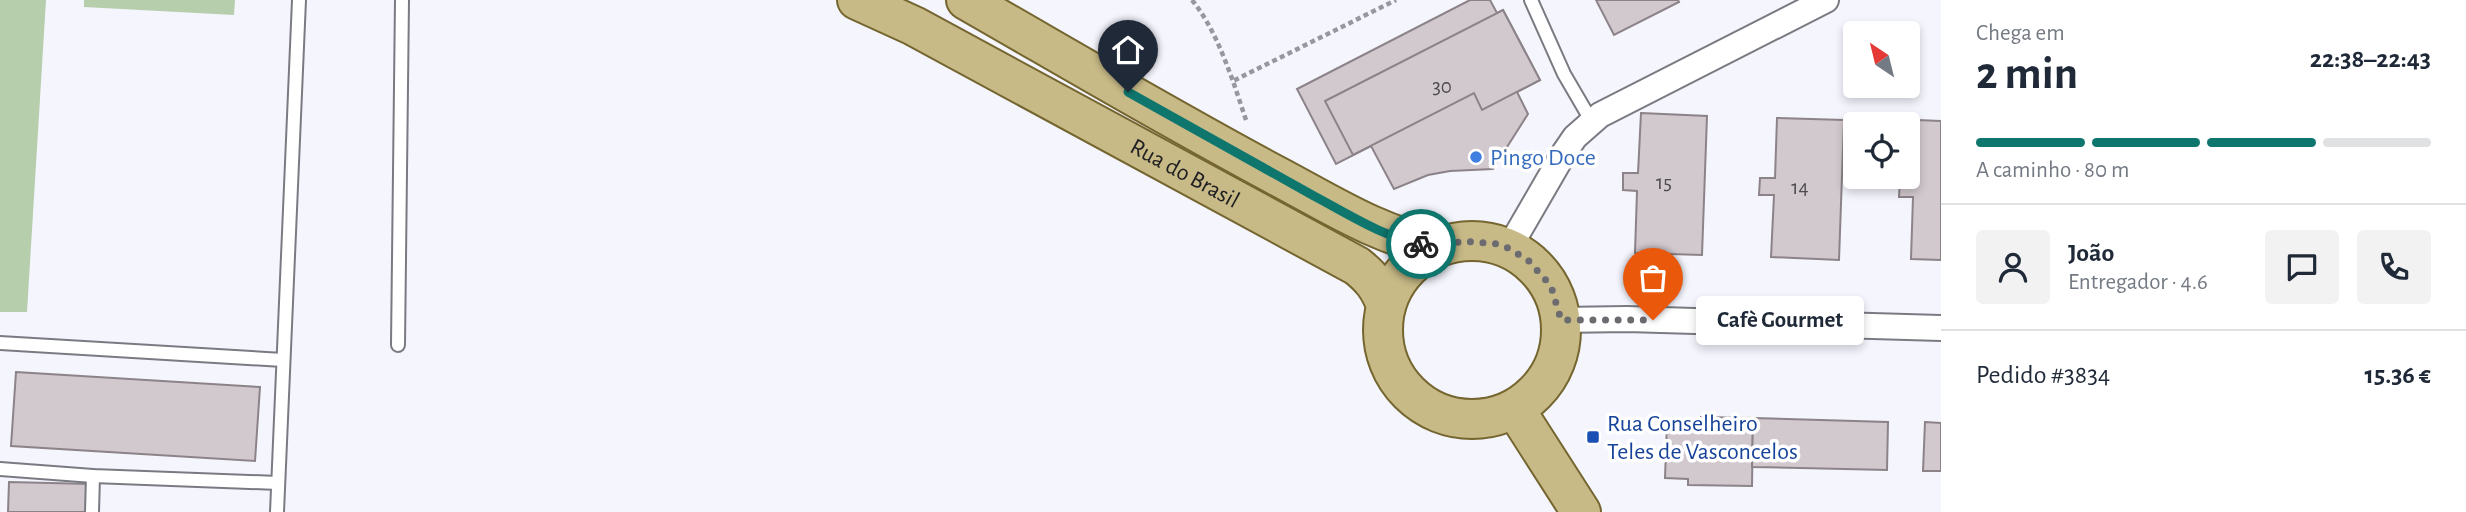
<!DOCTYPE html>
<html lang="pt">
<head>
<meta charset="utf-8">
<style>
	:root { --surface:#fff; --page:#f2f2f3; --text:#1f2937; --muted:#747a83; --line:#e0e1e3; --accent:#0f766e }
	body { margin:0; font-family:"Alegreya Sans",sans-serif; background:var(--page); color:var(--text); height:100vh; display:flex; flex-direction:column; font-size:26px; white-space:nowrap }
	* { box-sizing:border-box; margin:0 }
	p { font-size:23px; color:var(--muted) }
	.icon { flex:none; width:38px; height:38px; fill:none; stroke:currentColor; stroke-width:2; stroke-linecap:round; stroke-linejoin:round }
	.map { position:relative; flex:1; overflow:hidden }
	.panel { display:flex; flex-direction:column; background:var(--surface); width:525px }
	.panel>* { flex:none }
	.needle { width:46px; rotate:325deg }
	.fabs { position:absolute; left:1843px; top:21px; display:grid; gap:14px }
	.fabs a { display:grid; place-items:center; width:77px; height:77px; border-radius:7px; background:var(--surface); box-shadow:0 4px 10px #0003; font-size:35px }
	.pin { position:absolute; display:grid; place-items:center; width:60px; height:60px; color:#fff; margin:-72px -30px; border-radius:50% 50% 50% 0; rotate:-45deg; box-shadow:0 0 7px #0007 }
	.pin .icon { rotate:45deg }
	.courier { position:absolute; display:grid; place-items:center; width:70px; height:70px; margin:-35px; border:5px solid #0f766e; border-radius:50%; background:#fff; color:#222; box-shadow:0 2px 9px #0007 }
	.bubble { position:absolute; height:49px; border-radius:7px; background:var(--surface); box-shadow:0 4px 10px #0003; font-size:23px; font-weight:600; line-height:49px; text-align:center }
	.overview em { font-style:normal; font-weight:600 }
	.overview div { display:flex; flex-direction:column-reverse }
	.overview { display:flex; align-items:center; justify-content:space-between; height:119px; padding:0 35px }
	h1 { font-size:46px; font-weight:600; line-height:52px }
	.bar { display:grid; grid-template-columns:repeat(4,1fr); gap:10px 7px; align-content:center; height:84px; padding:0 35px }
	.bar i { height:9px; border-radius:5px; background:var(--line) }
	.bar .current { background:var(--accent) }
	.bar p { grid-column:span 4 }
	.line { display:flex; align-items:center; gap:18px; padding:0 35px; border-top:2px solid var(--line) }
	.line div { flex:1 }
	.round { display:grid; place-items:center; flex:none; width:74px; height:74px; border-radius:7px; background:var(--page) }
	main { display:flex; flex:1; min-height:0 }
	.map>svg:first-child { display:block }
</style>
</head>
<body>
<main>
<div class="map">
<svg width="1941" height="512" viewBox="0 0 1941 512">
	<rect width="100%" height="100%" fill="#f5f5fe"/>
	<g fill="#b7cead">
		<polygon points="0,0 46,0 27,312 0,312"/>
		<polygon points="84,0 235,0 234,15 84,7"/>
	</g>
	<g fill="#d2c9ce" stroke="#8b8387" stroke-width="2">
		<polygon points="1470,0 1490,0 1497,13 1503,10 1540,80 1517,92 1528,114 1493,169 1450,171 1428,175 1394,189 1371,146 1336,164 1297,89"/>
		<polygon points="1596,0 1678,0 1679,2 1614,35"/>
		<polygon points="1503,10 1540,80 1482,110 1474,93 1353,155 1325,101"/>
		<polygon points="1641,113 1707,116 1702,255 1635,253 1637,191 1623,190 1623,173 1638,173"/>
		<polygon points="1777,118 1844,120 1839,260 1771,257 1774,195 1759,195 1760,178 1775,178"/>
		<polygon points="1917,120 1941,121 1941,260 1911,259 1913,197 1899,197 1900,180 1914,180"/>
		<polygon points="16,372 260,387 255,461 11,446"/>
		<polygon points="1701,417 1753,418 1752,486 1688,485 1688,479 1665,478 1667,423 1701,424"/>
		<polygon points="1753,418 1888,422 1887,470 1752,467"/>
		<polygon points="1925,422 1941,423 1941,471 1923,471"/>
		<polygon points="9,482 91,484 90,512 8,512"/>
	</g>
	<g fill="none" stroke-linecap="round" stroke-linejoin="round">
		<defs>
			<g id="service">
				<polyline points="1531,0 1564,74 1592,122"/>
				<polyline points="0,343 283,360"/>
				<polyline points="398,345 402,0"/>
				<polyline points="0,469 93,476 278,483"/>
				<polyline points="92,512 93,476"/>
				<polyline points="277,512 299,0"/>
			</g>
			<g id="minor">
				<polyline points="1509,248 1564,153 1575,137 1600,115 1826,0"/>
				<polyline points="1561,320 1627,319 1941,328"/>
			</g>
			<g id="primary">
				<path id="s1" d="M857,0L914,26L1357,266C1372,278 1379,287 1386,305"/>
				<path d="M966,0C1069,59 1172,120 1277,176C1330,204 1379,236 1438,247"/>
				<circle cx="1472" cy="330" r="89"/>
				<polyline points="1515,409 1581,512"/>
			</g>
		</defs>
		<use href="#service" stroke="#7a7a82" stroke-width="16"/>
		<use href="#minor" stroke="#7a7a82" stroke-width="28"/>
		<use href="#primary" stroke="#756630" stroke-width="42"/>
		<g stroke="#97979e" stroke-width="4.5" stroke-dasharray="5 3.5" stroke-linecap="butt">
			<path d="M1192,0C1212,25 1222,52 1233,81"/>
			<polyline points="1246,120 1233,81 1396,0"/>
		</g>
		<use href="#service" stroke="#fff" stroke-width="12"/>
		<use href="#minor" stroke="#fff" stroke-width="24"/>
		<use href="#primary" stroke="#c8ba87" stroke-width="38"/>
	</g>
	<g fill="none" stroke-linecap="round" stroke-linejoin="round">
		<polyline stroke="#6b6b70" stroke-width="7" stroke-dasharray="0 12.6" points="1421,244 1438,247 1463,241 1497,244 1508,248 1528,260 1551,286 1561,320 1653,320"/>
		<path stroke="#0f766e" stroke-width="9" d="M1128,92C1190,127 1252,162 1314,196C1348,214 1383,237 1421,244"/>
	</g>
	<circle fill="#3f7fe0" stroke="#fff" stroke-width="2.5" cx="1476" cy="157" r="7"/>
	<rect fill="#1a4fb4" stroke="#fff" stroke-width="2.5" x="1586" y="430" width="14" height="14" rx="3.5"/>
	<g text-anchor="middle" stroke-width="7" stroke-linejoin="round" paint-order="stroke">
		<g font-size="21" fill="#4c4a4e">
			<text x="1442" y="93">30</text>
			<text x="1664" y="189">15</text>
			<text x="1800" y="194">14</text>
		</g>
		<g font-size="24" fill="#366cbe" stroke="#fff" text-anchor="start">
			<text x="1490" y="165">Pingo Doce</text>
		</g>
		<g font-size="24" fill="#202023" stroke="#fff">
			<text dy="8" stroke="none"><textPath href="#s1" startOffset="371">Rua do Brasil</textPath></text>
		</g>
		<g font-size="24" fill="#164399" stroke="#fff" text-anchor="start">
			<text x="1607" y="431">Rua Conselheiro<tspan x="1607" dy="28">Teles de Vasconcelos</tspan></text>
		</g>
	</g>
</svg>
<div class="fabs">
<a><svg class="needle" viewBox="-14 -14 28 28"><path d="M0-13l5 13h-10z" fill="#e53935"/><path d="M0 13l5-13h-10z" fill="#747a83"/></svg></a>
<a><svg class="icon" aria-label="locate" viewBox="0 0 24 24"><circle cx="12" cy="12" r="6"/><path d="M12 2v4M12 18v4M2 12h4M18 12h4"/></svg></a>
</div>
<div class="pin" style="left:1653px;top:320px;background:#ea580c"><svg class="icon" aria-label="bag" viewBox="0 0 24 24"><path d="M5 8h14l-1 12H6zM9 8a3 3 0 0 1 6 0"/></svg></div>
<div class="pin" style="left:1128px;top:92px;background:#1f2937"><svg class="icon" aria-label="home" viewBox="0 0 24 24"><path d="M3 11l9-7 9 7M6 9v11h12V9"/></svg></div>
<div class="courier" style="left:1421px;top:244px"><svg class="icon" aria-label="bike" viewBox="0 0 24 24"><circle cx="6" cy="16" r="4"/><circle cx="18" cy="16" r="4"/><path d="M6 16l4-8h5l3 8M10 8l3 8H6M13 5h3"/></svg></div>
<div class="bubble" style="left:1696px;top:296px;width:168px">Cafè Gourmet</div>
</div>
<section class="panel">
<div class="overview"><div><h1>2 min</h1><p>Chega em</p></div><em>22:38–22:43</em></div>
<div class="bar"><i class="current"></i><i class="current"></i><i class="current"></i><i></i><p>A caminho · 80 m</p></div>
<div class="line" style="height:126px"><a class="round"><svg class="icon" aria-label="person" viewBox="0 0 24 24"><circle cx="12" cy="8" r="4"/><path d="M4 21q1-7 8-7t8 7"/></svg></a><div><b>João</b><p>Entregador · 4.6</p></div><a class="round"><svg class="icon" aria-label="chat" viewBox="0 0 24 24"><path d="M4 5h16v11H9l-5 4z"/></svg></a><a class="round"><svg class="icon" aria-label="phone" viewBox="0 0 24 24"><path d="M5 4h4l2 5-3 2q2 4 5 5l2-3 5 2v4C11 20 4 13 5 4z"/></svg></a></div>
<div class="line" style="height:91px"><div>Pedido #3834</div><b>15.36 €</b></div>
</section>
</main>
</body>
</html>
